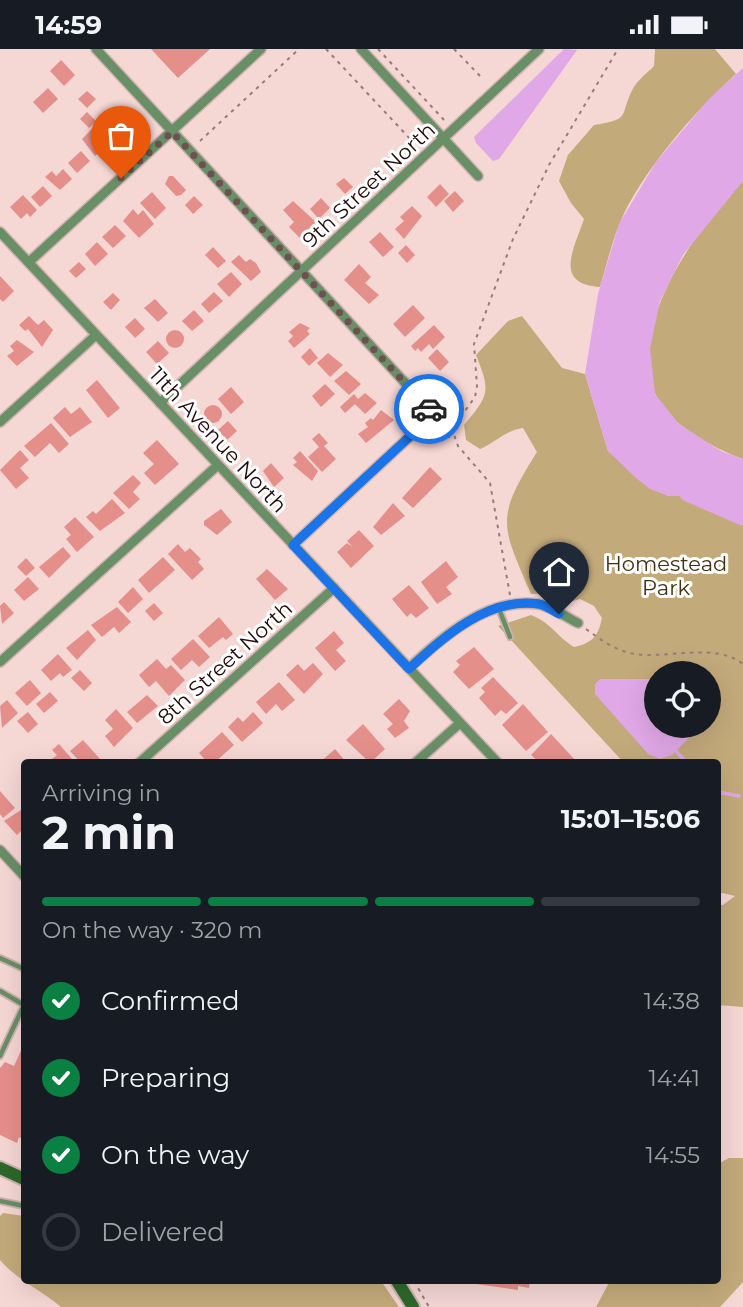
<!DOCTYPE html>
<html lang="en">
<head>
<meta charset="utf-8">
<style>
	:root { --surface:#171b24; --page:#242831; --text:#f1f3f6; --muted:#9ea1a6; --line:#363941; --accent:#0b8043 }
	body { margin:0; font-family:Montserrat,sans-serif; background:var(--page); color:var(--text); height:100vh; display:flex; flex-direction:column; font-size:26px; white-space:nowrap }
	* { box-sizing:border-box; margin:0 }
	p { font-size:23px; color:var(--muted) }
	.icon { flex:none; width:38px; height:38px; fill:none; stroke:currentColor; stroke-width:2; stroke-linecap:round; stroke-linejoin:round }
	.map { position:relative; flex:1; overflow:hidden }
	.side { position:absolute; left:21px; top:710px; width:700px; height:525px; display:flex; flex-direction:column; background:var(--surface); border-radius:7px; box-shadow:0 7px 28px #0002 }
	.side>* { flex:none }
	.fabs { position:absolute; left:644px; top:612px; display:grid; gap:14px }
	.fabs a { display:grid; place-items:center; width:77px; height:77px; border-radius:50%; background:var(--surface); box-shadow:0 7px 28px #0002; font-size:35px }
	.pin { position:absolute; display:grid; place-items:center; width:60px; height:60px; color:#fff; margin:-72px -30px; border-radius:50% 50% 50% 0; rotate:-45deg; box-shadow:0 0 7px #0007 }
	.pin .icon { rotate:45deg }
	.courier { position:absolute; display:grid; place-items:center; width:70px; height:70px; margin:-35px; border:5px solid #1a73e8; border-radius:50%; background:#fff; color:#222; box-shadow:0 2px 9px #0007 }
	.overview em { font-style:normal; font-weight:700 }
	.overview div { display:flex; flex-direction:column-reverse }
	.overview { display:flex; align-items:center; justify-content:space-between; height:119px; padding:0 21px }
	h1 { font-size:46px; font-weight:700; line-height:52px }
	.bar { display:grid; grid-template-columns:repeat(4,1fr); gap:10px 7px; align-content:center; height:84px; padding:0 21px }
	.bar i { height:9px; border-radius:5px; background:var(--line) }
	.bar .current { background:var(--accent) }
	.bar p { grid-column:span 4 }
	ol { padding:0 21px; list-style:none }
	li { display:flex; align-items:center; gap:21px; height:77px }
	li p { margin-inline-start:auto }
	li .icon { padding:7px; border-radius:50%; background:var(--accent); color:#fff; stroke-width:4 }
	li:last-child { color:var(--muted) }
	li i { width:38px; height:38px; border:4px solid var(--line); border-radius:50% }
	.status { display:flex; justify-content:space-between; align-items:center; height:49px; padding:0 35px; background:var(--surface); direction:ltr }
	.status svg { height:19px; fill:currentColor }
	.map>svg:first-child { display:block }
</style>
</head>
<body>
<div class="status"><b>14:59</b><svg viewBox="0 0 49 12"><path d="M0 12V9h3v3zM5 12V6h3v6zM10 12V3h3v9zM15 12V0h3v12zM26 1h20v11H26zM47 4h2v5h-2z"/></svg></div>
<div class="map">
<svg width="743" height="1258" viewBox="0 0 743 1258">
	<rect width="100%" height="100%" fill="#f5d7d4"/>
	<g fill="#c3aa7b" fill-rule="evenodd">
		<path d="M655,0H715L736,25C695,62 640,124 619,176C611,196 606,218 600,238C553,235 574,200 584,170L571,154L559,132L568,106L594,76C634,70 618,66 634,38C638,31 647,24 654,17Z"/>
		<path d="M743,132V410C715,400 666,374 655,344C628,272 696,181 743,132Z"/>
		<path d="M522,267L562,319L585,325L608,402L668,447H689L743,466V958L718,956V855L723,856L735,847L718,843V714H624L498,577L531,566C553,575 556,587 574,598C592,594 598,588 602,569L594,557L580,550L565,554V544L531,545C501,475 495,470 537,403L523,379C506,381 495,394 480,400L466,391L464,376C489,346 491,343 476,306L508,272ZM656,625H709V677H656Z"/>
		<polygon points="729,1109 743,1109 743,1233 720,1258 596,1258 610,1232 718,1232 718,1115"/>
		<path d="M3,1164L24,1167V1232H381L399,1258H61C41,1241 17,1231 0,1211V1167Z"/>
	</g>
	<g fill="#e0a8e7">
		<polygon points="564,0 577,1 499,110 493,112 476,94 474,88"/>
		<polygon points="743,19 743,132 683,206 660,252 650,300 655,345 679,375 721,402 743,410 743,466 689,447 669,447 650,440 636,429 608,402 585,325 598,245 619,175 656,113 709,50"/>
		<polygon points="600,630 656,630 656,677 701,677 672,706 660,710 648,705 595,645 595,635"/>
	</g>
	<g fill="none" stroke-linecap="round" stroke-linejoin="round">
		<g stroke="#e0a8e7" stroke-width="3.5">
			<polyline points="673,699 687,714"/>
			<polyline points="718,743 739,747"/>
		</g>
		<polyline stroke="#e0a8e7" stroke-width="19" points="688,443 743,467"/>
	</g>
	<g fill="#e58f8b">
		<polygon points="151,0 210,0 178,29"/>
		<polygon points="61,11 75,26 64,37 50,22"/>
		<polygon points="48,39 58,50 43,64 33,53"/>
		<polygon points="87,42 96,50 87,59 78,50"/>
		<polygon points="87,63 96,72 89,79 80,70"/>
		<polygon points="111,64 124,77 114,86 101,73"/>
		<polygon points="92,80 109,94 95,107 82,90"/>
		<polygon points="81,102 90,112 77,124 68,114"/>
		<polygon points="63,120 72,130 60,141 45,128 52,122 56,127"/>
		<polygon points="169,127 173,127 186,141 181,146 176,147 165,135"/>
		<polygon points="344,129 353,138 345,145 336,135"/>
		<polygon points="440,135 449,145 436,158 427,148"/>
		<polygon points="43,137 52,147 40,158 31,148"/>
		<polygon points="455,142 464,152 453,163 444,152"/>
		<polygon points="152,143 166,159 155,170 140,154"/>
		<polygon points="23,146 37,161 30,168 27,164 21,170 10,158"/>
		<polygon points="194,147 203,156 193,165 185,156"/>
		<polygon points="321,149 330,159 319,170 310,160"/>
		<polygon points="293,152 316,173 300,189 289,178 294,173 283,161"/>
		<polygon points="412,157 422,167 404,190 395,180 404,172 400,168"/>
		<polygon points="133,160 138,166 143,161 154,175 139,189 123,172"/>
		<polygon points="115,176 126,187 113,199 102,188"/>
		<polygon points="380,183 394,198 383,208 369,193"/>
		<polygon points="97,193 108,205 95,217 85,205"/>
		<polygon points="406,196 415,206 407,214 398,204"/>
		<polygon points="213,198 226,212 218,219 205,206"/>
		<polygon points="239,206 246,213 250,210 256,214 261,223 251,232 231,213"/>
		<polygon points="79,213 86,220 76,229 69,222"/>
		<polygon points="359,215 371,228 365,234 379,246 369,255 344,231"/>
		<polygon points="231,223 242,235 229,248 217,235"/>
		<polygon points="0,227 14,242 3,253 0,250"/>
		<polygon points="214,243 223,252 209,264 201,255"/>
		<polygon points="113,244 120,251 111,261 103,253"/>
		<polygon points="155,250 168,264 158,273 144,259"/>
		<polygon points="413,256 425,269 405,288 393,275"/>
		<polygon points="194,261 204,272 192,282 182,272"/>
		<polygon points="29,267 38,276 44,271 53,281 42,298 28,280 25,282 19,276"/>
		<polygon points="135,269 145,280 135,289 125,278"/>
		<polygon points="300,274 310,279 307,282 310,285 294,299 288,292 293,287 289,283"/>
		<polygon points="434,276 445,288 433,300 429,295 421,303 418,299 415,302 411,297"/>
		<circle cx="175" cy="290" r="9"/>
		<polygon points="17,291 34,303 17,317 7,307 14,302 10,297"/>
		<polygon points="158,292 169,304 157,315 146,303"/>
		<polygon points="310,299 318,309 309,317 301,308"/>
		<polygon points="437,300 449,313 440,322 428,309"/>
		<polygon points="328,304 343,316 330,328 317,314"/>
		<polygon points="346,322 361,335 349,346 334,332"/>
		<polygon points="97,331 120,359 108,369 86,341"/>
		<polygon points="325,335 335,345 321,358 312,347"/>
		<polygon points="231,338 244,353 231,365 218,350"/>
		<polygon points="365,344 377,354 365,365 355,355 345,364 340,358 354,345 358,350"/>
		<circle cx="213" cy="365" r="9"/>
		<polygon points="65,358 71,365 80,358 92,373 70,388 53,369"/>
		<polygon points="381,361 394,371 366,394 358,385 368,378 365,374 371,369 373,371"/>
		<polygon points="228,372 237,382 227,391 218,381"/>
		<polygon points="51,374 69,395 59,404 50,394 35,408 24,397"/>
		<polygon points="319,384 328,394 324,397 336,410 322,423 308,408 319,398 312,390"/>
		<polygon points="157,391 179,415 155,436 144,424 154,415 143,404"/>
		<polygon points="20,401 29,411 20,419 29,429 16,440 0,421"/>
		<polygon points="300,402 318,422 312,432 293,416 297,413 293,409"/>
		<polygon points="271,414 284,429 274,438 263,422"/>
		<polygon points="430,418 442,430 413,459 402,449"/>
		<polygon points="133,426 141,434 133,443 140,450 129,460 113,444"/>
		<polygon points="112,450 125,464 100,482 86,468 93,462 96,465"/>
		<polygon points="393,454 405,467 381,486 373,478"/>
		<polygon points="221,460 232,473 217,486 204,476 204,472"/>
		<polygon points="75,468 94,488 77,503 66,490 71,486 64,478"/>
		<polygon points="359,481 374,497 351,519 337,503 347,494 353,498 347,492"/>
		<polygon points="178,495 185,503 190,499 201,510 198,513 204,520 192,531 168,505"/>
		<polygon points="63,498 71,507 49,529 39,518"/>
		<polygon points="545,499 555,510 548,516 538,506"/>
		<polygon points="163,508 175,521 149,544 138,531"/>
		<polygon points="26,509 35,519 26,527 17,518"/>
		<polygon points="446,512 458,528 446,538 452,545 437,555 421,533"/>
		<polygon points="267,520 288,540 275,551 256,530"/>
		<polygon points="28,528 39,540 24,552 14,541"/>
		<polygon points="409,536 429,559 416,569 411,564 407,568 392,550"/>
		<polygon points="133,538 143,550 128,564 118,553"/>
		<polygon points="4,553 14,564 2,575 0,557"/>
		<polygon points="154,554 163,564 154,572 145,562"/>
		<polygon points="117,558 131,573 119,584 114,578 102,588 91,576"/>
		<polygon points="219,568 233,585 226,591 223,588 209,599 198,587"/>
		<polygon points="88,581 96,591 77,611 66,599"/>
		<polygon points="334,582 344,594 336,601 346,612 335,622 315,599"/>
		<polygon points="193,590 210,608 199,618 192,611 181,621 171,610"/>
		<polygon points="474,598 494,620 469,640 453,623 460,616 456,612"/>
		<polygon points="58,605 72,621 63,628 60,624 51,632 41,621"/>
		<polygon points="157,610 166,620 171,616 185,631 169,647 156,632 149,638 139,626"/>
		<polygon points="313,614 323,625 304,645 286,626 298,615 304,622"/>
		<polygon points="80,621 92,634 84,642 71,629"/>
		<polygon points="493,628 518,654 506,665 501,661 495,667 479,649 485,643 481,639"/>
		<polygon points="30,631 41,644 27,657 15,644"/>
		<polygon points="279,633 295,651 282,662 276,655 266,665 256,653"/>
		<polygon points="50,643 58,652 44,664 36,655"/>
		<polygon points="147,646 158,657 137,674 127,663"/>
		<polygon points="399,650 410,662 404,672 409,679 395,689 387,680 393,675 383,665"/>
		<polygon points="7,651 18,664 2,679 0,657"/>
		<polygon points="523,655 548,683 526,702 502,676"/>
		<polygon points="116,660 133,679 114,698 105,687 113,680 105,671"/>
		<polygon points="28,663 38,675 28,684 17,672"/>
		<polygon points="253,663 263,674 242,693 228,678 238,668 243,673"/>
		<polygon points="363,675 385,700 370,714 346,691"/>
		<polygon points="222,683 234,696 214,714 208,714 199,704"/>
		<polygon points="551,685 576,712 575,714 540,714 531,706"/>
		<polygon points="83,691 101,711 97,714 81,714 70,702"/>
		<polygon points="59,695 72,710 68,714 56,714 52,710 57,706 52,701"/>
		<polygon points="335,700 347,714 319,714"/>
		<polygon points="0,742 15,759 3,769 0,765"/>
		<polygon points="24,759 24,779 17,786 4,772"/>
		<polygon points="24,995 24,1091 19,1088 17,1094 0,1086 0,1019 5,1013 14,1017"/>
		<polygon points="476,1232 530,1232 529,1239 518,1237 518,1241 476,1235"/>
	</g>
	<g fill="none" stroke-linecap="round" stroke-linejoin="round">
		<defs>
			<g id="service">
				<polyline points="499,560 510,588"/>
				<polyline points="0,909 24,920"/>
				<polyline points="0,942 24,956 0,1007"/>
				<polyline points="0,1152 24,1157"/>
			</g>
			<g id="minor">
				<polyline points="96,0 434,365 293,496"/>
				<polyline points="361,0 478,127"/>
				<polyline points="0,183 498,714"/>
				<polyline points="29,213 261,0"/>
				<polyline points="160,354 539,0"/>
				<polyline points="0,373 96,286"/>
				<polyline points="0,613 218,416"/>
				<path d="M409,619C443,588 487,548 538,555C551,557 566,568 578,574"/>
				<polyline points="139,714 334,539"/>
				<polyline points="415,714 460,674"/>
				<polyline points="0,801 24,827"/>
			</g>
			<g id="secondary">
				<polyline points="0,1119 24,1130"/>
				<polyline points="397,1232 413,1258"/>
			</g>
		</defs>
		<use href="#service" stroke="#cfb2af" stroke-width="8"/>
		<use href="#minor" stroke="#cfb2af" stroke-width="12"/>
		<use href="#secondary" stroke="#cfb2af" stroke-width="16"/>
		<g stroke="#977c7a" stroke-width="2" stroke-dasharray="3.5 5" stroke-linecap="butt">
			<polyline points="326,0 413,93"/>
			<polyline points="378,0 445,72"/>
			<polyline points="454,0 482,29"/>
			<polyline points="200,92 299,0"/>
			<polyline points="432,381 440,388 451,388"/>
			<polyline points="510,546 490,434 458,397 452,380 475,348 477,337 474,295 513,190 549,116 618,0"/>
			<path d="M586,580C601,591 616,602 635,605C669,610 715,593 743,615"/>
			<polyline points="414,1232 429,1258"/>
		</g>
		<use href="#service" stroke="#698f66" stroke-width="4.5"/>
		<use href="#minor" stroke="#698f66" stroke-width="9"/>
		<use href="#secondary" stroke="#2d682a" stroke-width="12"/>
	</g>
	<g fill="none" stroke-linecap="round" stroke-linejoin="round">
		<polyline stroke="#6c5150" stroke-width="7" stroke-dasharray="0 12.6" points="121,129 172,83 429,360"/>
		<path stroke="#1a73e8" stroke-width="9" d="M429,360L434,365L293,496L409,620C443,589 488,547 539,555C545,556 553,562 559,565"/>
	</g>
	<g text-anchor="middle" stroke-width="6" stroke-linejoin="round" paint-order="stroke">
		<g font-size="21" fill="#220909" stroke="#fff">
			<text transform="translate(369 136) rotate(-43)" y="7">9th Street North</text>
			<text transform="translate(218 391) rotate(47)" y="7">11th Avenue North</text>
			<text transform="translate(225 614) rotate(-42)" y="7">8th Street North</text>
		</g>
		<g font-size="21" fill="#41310f" stroke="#fff">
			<text x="666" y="522">Homestead<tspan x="666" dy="24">Park</tspan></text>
		</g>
	</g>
</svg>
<div class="fabs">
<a><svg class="icon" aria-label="locate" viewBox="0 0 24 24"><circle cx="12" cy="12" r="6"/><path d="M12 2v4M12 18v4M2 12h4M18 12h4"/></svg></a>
</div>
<div class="pin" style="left:121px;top:129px;background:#ea580c"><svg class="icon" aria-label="bag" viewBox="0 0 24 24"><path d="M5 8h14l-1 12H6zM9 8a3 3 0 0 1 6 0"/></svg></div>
<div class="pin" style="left:559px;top:565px;background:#1f2937"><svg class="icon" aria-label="home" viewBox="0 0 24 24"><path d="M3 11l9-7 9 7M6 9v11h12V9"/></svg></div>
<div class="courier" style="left:429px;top:360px"><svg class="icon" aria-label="car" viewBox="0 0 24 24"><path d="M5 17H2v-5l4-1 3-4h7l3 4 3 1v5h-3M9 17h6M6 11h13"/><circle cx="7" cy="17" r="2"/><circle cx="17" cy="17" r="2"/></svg></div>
<section class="side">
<div class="overview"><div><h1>2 min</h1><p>Arriving in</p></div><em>15:01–15:06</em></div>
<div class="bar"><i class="current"></i><i class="current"></i><i class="current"></i><i></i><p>On the way · 320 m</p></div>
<ol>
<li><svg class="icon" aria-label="check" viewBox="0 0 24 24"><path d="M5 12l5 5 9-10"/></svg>Confirmed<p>14:38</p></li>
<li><svg class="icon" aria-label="check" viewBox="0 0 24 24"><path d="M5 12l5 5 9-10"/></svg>Preparing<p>14:41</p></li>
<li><svg class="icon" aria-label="check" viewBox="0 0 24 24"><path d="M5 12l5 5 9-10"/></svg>On the way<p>14:55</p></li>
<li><i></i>Delivered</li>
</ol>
</section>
</div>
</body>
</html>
